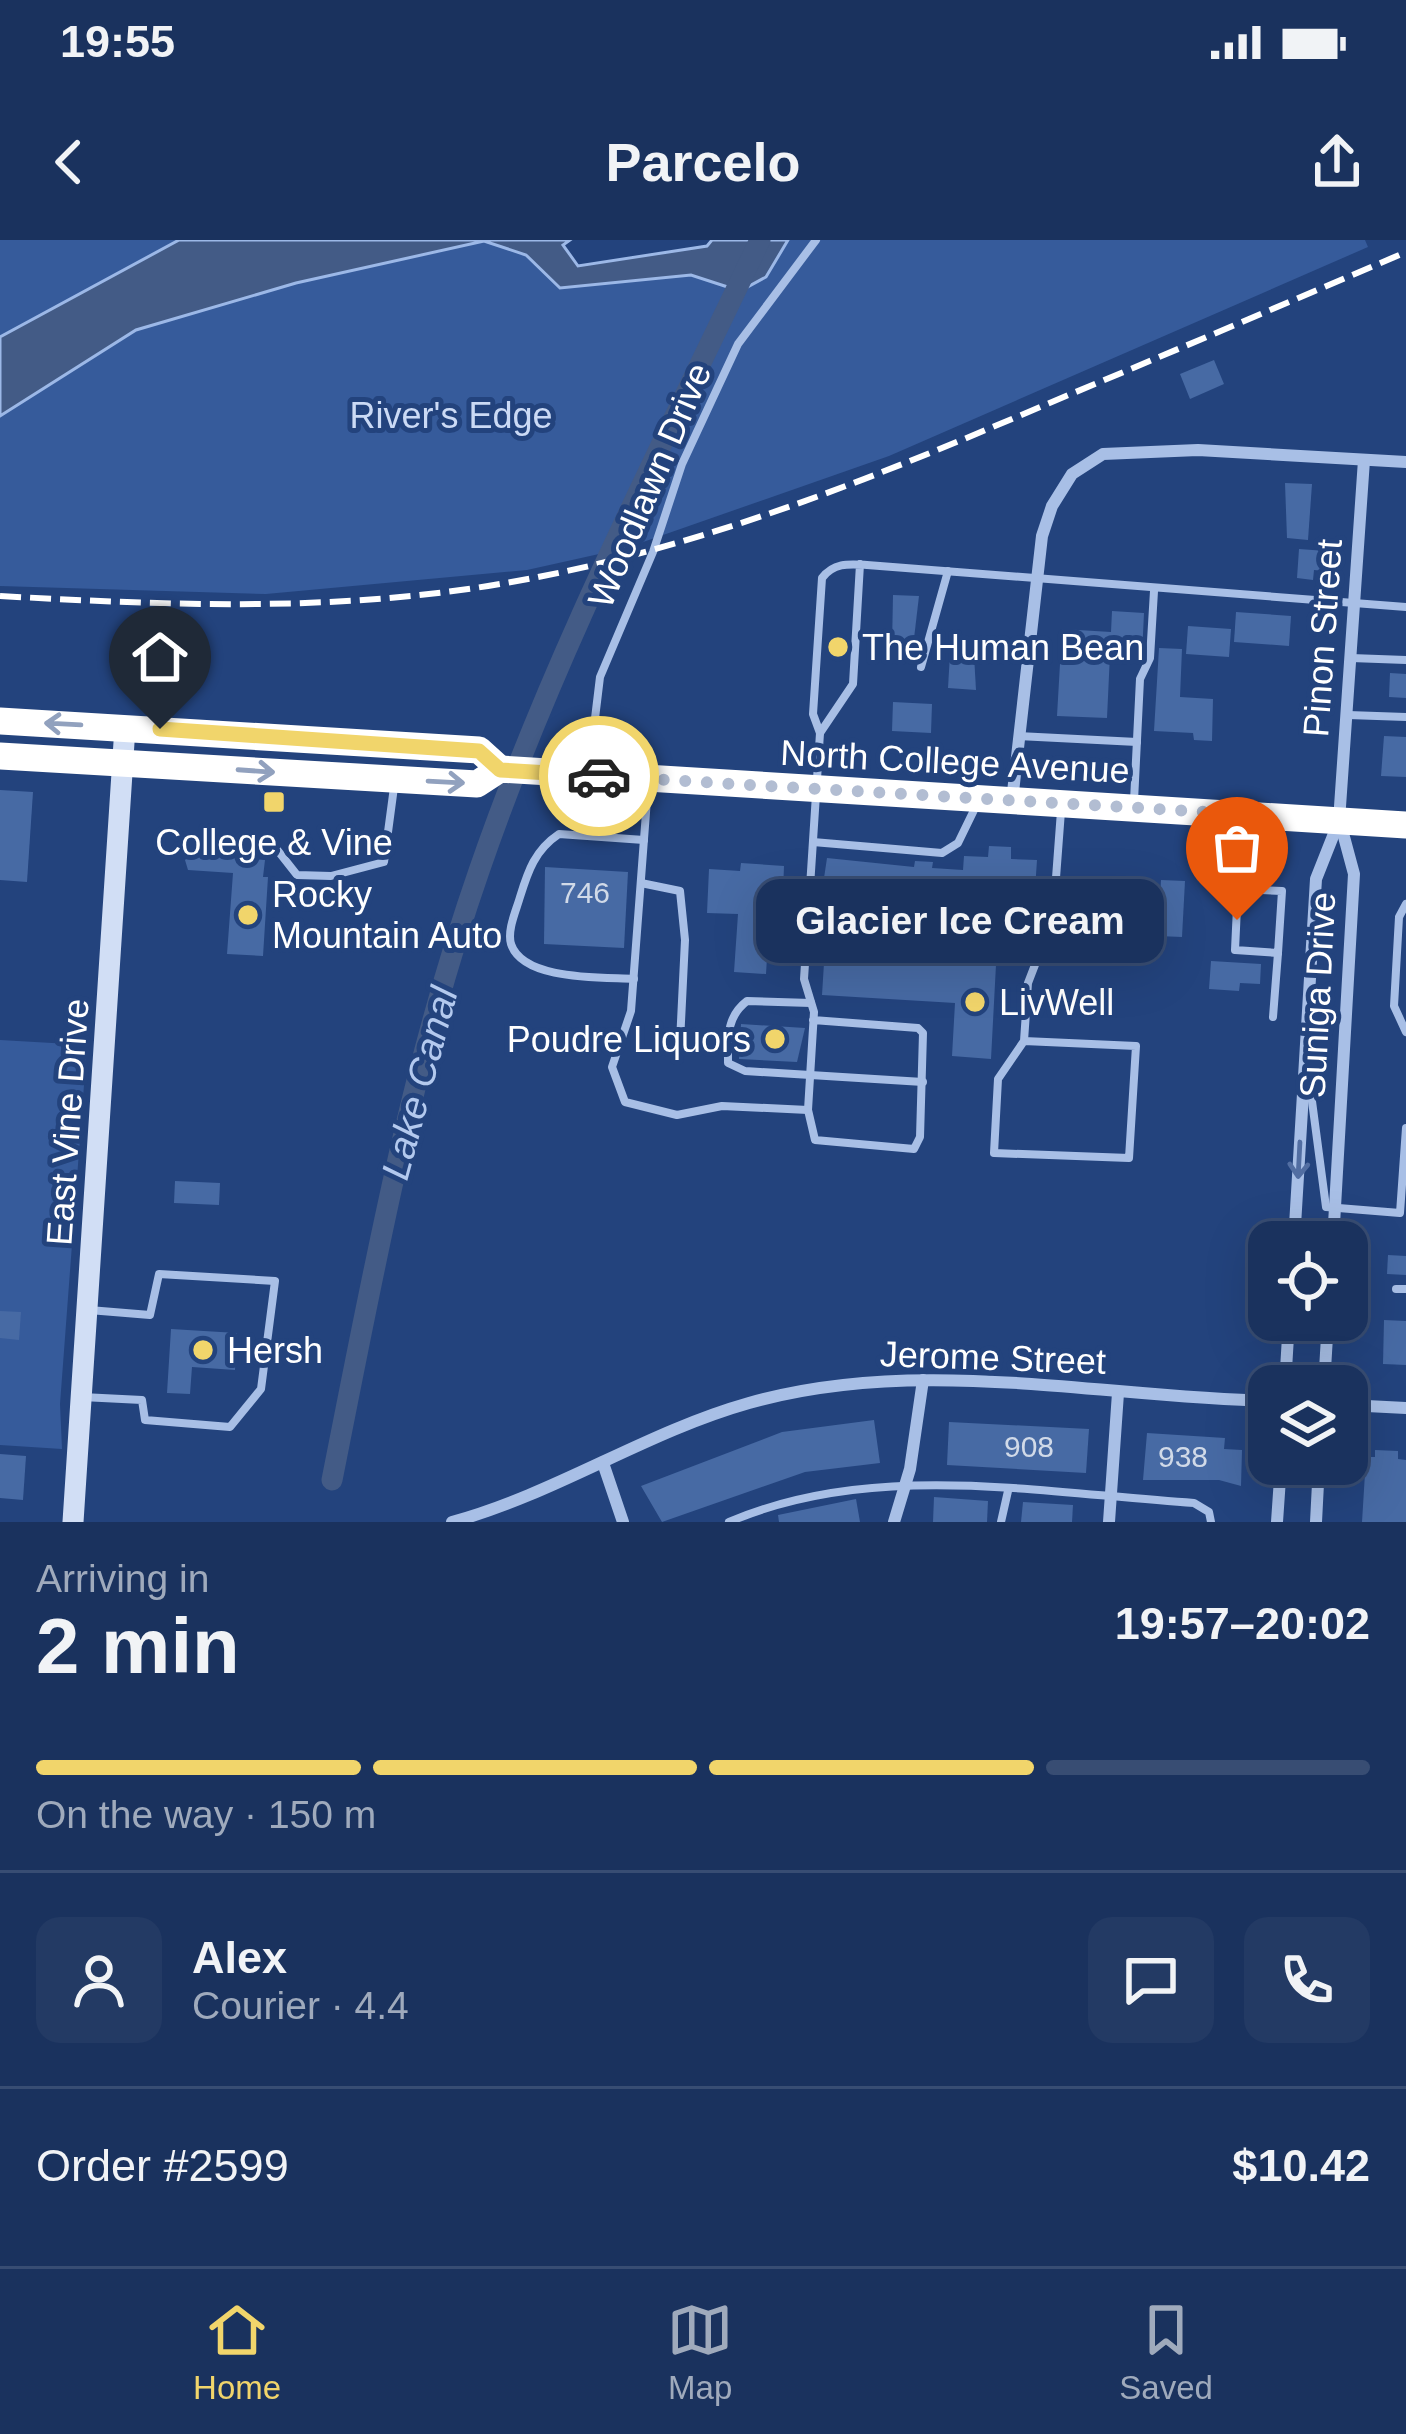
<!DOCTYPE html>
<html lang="en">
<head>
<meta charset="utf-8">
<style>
	:root { --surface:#1a325e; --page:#233a64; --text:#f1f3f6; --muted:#9faabc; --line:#384d73; --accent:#f1d56b }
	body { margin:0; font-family:Helvetica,sans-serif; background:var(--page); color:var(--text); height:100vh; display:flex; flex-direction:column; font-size:45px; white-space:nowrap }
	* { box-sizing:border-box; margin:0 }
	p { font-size:39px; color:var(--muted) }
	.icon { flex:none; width:66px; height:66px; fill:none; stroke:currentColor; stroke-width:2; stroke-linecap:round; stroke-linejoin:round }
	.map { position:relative; height:1282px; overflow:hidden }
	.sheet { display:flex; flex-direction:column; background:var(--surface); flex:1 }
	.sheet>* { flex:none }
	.fabs { position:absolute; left:1248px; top:981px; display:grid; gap:24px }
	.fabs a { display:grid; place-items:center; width:120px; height:120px; border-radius:24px; background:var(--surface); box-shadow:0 12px 48px #0002,0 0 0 3px var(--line); font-size:60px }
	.pin { position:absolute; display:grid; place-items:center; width:102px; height:102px; color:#fff; margin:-123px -51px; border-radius:50% 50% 50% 0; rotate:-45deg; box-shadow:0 0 12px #0007 }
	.pin .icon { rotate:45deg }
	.courier { position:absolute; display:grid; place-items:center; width:120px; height:120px; margin:-60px; border:9px solid #f1d56b; border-radius:50%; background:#fff; color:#222; box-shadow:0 3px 15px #0007 }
	.bubble { position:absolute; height:84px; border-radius:24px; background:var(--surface); box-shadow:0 12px 48px #0002,0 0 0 3px var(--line); font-size:39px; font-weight:700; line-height:84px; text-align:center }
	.head em { font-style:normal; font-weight:700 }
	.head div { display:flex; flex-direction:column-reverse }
	.head { display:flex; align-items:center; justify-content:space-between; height:204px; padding:0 36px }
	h1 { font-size:78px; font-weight:700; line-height:90px }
	.bar { display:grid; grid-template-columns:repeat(4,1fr); gap:18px 12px; align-content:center; height:144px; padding:0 36px }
	.bar i { height:15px; border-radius:9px; background:var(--line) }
	.bar .on { background:var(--accent) }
	.bar p { grid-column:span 4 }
	.line { display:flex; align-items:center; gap:30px; padding:0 36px; border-top:3px solid var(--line) }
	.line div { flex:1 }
	.round { display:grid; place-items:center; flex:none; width:126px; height:126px; border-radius:24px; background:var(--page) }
	.status { display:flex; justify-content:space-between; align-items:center; height:84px; padding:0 60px; background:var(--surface); direction:ltr }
	.status svg { height:33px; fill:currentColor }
	header { display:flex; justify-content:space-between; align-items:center; height:156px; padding:0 36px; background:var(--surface); font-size:54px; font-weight:700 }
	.tab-bar { display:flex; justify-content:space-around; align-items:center; height:168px; border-top:3px solid var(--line); background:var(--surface); font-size:33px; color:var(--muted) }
	.tab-bar a { display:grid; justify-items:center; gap:6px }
	.tab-bar .on { color:var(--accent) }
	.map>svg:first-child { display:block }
</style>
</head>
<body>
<div class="status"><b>19:55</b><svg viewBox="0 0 49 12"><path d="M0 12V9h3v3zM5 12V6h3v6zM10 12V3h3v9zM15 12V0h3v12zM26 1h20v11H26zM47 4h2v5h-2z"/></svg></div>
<header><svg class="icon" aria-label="back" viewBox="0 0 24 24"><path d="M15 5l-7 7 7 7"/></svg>Parcelo<svg class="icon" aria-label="share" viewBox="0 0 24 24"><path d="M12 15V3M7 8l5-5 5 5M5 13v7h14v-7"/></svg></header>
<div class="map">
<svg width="1406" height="1282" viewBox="0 0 1406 1282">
	<rect width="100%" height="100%" fill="#23437d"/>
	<g fill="#365b9b">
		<polygon points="0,0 179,0 27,83 0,117"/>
		<polygon points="788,0 1365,0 1368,7 889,216 626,308 527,330 266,354 0,346 0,176 136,90 296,43 484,1 526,15 560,48 691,35 740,50 766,37"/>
		<polygon points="0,800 87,805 60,1164 62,1209 0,1205"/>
	</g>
	<polygon fill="#435b86" stroke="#9cb8e7" stroke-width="3" points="179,0 570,0 563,5 578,26 707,6 712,0 788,0 766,37 740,51 691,35 560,48 526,15 484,1 296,43 136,90 0,176 0,97"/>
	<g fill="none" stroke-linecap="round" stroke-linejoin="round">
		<path stroke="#435b86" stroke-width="21" d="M332,1240C373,1034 410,829 479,631C554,413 661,208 760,0"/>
	</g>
	<g fill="#476aa4">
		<polygon points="1214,120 1224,144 1190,159 1180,134"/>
		<polygon points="1285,243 1312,244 1308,300 1287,298"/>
		<polygon points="1299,309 1326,311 1325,331 1314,330 1313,340 1297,338"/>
		<polygon points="893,355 919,356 913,407 892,406"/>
		<polygon points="1112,371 1144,373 1142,415 1110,414 1107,478 1057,476 1062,389 1111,392"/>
		<polygon points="1236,372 1291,376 1289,406 1234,402"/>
		<polygon points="1188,386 1231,389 1229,417 1186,414"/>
		<polygon points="951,397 973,398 976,450 948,448"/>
		<polygon points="1159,408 1182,409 1180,457 1213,459 1212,501 1194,500 1193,493 1154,491"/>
		<polygon points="1390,433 1406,434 1406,458 1389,457"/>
		<polygon points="893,462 932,464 931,493 892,491"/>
		<polygon points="1384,496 1406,497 1406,537 1381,536"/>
		<polygon points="0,550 33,552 27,642 0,640"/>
		<polygon points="214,594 212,616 265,620 263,637 268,637 263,716 227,714 233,633 188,630 185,620"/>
		<polygon points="989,606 1011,607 1011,619 1037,620 1032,695 1022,695 1022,708 997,706 991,819 952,816 955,763 822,755 828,659 821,658 827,618 914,627 915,621 933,622 932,628 963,630 964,616 988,617"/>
		<polygon points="741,623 784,626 783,653 771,653 766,734 734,732 738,674 707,673 709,629 740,631"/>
		<polygon points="545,627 628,632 624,708 544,704"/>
		<polygon points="1161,640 1185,641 1182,697 1158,696"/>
		<polygon points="1211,721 1261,724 1260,744 1240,743 1239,751 1209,749"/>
		<polygon points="741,784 805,788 797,822 739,819"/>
		<polygon points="175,941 220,943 219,965 174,963"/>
		<polygon points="1388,1015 1406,1016 1406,1035 1387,1034"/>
		<polygon points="0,1071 21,1072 19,1100 0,1098"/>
		<polygon points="1384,1080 1406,1081 1406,1125 1383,1124"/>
		<polygon points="171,1089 237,1093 235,1130 192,1127 190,1154 167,1153"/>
		<polygon points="874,1180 880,1223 805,1232 662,1282 641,1246 782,1192"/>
		<polygon points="949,1182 1089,1189 1086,1233 947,1225"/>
		<polygon points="1147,1193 1225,1198 1224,1209 1242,1210 1241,1246 1219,1240 1143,1240"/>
		<polygon points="1375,1210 1398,1211 1398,1219 1406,1220 1406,1282 1362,1282 1366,1217 1375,1217"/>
		<polygon points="0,1214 26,1216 23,1260 0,1258"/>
		<polygon points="934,1257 988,1261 987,1282 933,1282"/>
		<polygon points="856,1259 860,1282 779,1282 778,1275"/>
		<polygon points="1023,1262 1073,1265 1072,1282 1021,1282"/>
	</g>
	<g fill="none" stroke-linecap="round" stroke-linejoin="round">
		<g stroke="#a8bfe6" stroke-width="8">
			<path d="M860,324L853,444L820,493L813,474L822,338C834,322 850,324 867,325L1406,367"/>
			<polyline points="1351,418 1406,420"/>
			<polyline points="921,427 948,331"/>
			<polyline points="1348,475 1406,477"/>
			<polyline points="1018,496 1137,502"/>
			<polyline points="589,528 600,437 653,312 682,224 738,104 816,0"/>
			<polyline points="648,546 631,771 612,827 625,862 677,875 722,866 808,870"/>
			<polyline points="1134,561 1140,439 1150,418 1154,351"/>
			<polyline points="254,601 271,602 297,635 331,636 384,622 394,547"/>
			<polyline points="813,602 942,613 958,603 976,566"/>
			<polyline points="641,643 680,651 685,700 680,802"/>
			<polyline points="1239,649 1282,651 1278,713 1235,710 1241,581"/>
			<polyline points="1406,664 1399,677 1394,766 1406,792"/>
			<path d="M634,739C603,737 523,741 511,704C507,690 516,671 520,657C528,631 535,610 559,594L644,600"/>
			<path d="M811,763L747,761C726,777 728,798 728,823L745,831L923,842"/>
			<polyline points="1273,777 1278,713"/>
			<polyline points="813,780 918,788 923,793 920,897 914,909 815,900 808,870 814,772 804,739 820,493"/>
			<polyline points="1024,801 1136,806 1129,918 994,913 998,839 1024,801 1028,743 1053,678 1061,571"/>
			<polyline points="1308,831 1326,967 1400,973 1406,888"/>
			<polyline points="1396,1049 1406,1049"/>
			<polyline points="82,1157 142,1160 145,1180 230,1187 261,1149 275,1041 159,1034 150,1075 89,1070"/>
			<path d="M729,1282C874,1220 1040,1253 1194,1263L1209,1272L1211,1282"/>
			<polyline points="1001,1282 1008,1251"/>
		</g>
		<g stroke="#a8bfe6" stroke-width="12">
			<polyline points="1012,561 1042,296 1052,266 1072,234 1103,214 1198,210 1406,222"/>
			<polyline points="1294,1002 1316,639 1339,581 1364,220"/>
			<polyline points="1333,1002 1354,634 1340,582"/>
			<polyline points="1285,1146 1289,1080"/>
			<polyline points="1324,1146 1328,1080"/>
			<polyline points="1347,1165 1406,1168"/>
			<polyline points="603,1223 623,1282"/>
			<path d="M452,1282C555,1254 646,1192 749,1163C917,1115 1098,1157 1269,1161"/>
			<polyline points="894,1282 910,1229 923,1140"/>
			<polyline points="1109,1282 1118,1153"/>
			<polyline points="1277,1282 1281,1224"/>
			<polyline points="1316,1282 1319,1224"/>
		</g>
		<polyline stroke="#d1def5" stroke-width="21" points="73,1282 125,487"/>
		<g stroke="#fff" stroke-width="27">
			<polyline points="0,481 479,510 500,529"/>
			<polyline points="0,516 477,544 500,529 1406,585"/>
		</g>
		<path stroke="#fff" stroke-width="6" stroke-dasharray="21 9" stroke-linecap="butt" d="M0,356C164,365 325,372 488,346C683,315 867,241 1047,164C1167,114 1287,63 1406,12"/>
	</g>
	<defs><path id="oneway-shaft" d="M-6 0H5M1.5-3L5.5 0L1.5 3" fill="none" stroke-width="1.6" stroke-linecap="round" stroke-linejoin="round" transform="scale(3)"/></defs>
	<g stroke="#91a1be">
		<use href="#oneway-shaft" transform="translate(63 484) rotate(-177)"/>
		<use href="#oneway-shaft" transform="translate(256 531) rotate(4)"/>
		<use href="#oneway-shaft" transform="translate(446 542) rotate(3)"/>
	</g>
	<use stroke="#526ea2" href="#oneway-shaft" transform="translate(1299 920) rotate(93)"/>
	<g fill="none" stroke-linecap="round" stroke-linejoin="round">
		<polyline stroke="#b2bdd2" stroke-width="12" stroke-dasharray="0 21.6" points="599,536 1242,574 1237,680"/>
		<polyline stroke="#f1d56b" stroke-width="15" points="160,489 479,511 500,530 599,536"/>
	</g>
	<g fill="#f1d56b" stroke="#23437d" stroke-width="4.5">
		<circle cx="838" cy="407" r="12"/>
		<rect x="262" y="550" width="24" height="24" rx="6"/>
		<circle cx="248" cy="675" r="12"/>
		<circle cx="975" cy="762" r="12"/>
		<circle cx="775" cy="799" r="12"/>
		<circle cx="203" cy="1110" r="12"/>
	</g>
	<g text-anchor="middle" stroke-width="10" stroke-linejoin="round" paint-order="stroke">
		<g font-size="30" fill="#d1dae8">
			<text x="585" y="663">746</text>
			<text x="1029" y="1217">908</text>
			<text x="1183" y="1227">938</text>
		</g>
		<g font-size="36" fill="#cbdaf5" stroke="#23437d">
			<text x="451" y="188">River's Edge</text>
		</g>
		<g font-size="36" fill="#fff" stroke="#23437d">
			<text transform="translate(649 245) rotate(-67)" y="13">Woodlawn Drive</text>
			<text transform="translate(1322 398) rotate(-86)" y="13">Pinon Street</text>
			<text transform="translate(955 521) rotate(3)" y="13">North College Avenue</text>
			<text transform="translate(1317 755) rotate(-87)" y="13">Suniga Drive</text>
			<text transform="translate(67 882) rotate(-86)" y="13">East Vine Drive</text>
			<text transform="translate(993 1117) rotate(2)" y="13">Jerome Street</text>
		</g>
		<g font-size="36" fill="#fff" stroke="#23437d" text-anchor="start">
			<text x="862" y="420">The Human Bean</text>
			<text x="274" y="615" text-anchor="middle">College &amp; Vine</text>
			<text x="272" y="667">Rocky<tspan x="272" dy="41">Mountain Auto</tspan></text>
			<text x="999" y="775">LivWell</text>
			<text x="751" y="812" text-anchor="end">Poudre Liquors</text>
			<text x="227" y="1123">Hersh</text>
		</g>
		<g font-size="39" font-style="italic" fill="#b3c9ee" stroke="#23437d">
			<text transform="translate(419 843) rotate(-75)" y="14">Lake Canal</text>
		</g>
	</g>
</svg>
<div class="fabs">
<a><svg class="icon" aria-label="locate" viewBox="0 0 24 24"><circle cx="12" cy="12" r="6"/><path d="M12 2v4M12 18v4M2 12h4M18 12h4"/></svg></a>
<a><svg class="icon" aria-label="layers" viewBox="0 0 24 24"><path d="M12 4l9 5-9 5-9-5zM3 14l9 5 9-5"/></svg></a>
</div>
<div class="pin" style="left:1237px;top:680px;background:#ea580c"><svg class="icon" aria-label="bag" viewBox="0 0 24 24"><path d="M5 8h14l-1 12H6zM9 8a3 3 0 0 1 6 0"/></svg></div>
<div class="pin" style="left:160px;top:489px;background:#1f2937"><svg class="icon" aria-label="home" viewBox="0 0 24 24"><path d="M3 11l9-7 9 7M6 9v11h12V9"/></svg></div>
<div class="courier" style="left:599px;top:536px"><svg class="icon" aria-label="car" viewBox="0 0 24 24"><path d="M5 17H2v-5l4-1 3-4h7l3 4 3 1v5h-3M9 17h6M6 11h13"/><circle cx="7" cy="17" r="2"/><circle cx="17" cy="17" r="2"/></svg></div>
<div class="bubble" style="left:756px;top:639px;width:408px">Glacier Ice Cream</div>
</div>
<section class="sheet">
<div class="head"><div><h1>2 min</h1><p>Arriving in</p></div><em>19:57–20:02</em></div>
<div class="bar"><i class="on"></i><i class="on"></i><i class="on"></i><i></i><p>On the way · 150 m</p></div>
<div class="line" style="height:216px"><a class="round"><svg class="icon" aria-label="person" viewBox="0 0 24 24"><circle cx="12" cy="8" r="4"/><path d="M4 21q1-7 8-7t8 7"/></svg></a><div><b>Alex</b><p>Courier · 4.4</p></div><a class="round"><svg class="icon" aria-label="chat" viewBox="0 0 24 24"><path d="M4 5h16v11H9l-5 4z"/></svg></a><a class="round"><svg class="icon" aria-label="phone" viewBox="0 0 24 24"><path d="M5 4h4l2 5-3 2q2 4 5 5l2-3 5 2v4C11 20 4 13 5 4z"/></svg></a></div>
<div class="line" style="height:156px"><div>Order #2599</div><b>$10.42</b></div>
</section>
<nav class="tab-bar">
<a class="on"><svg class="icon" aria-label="home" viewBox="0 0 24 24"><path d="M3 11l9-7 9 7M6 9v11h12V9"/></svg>Home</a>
<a><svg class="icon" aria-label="map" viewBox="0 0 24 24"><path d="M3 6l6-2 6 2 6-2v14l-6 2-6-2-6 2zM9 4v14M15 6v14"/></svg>Map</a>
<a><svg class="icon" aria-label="saved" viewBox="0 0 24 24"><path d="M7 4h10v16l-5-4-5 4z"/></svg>Saved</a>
</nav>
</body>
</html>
